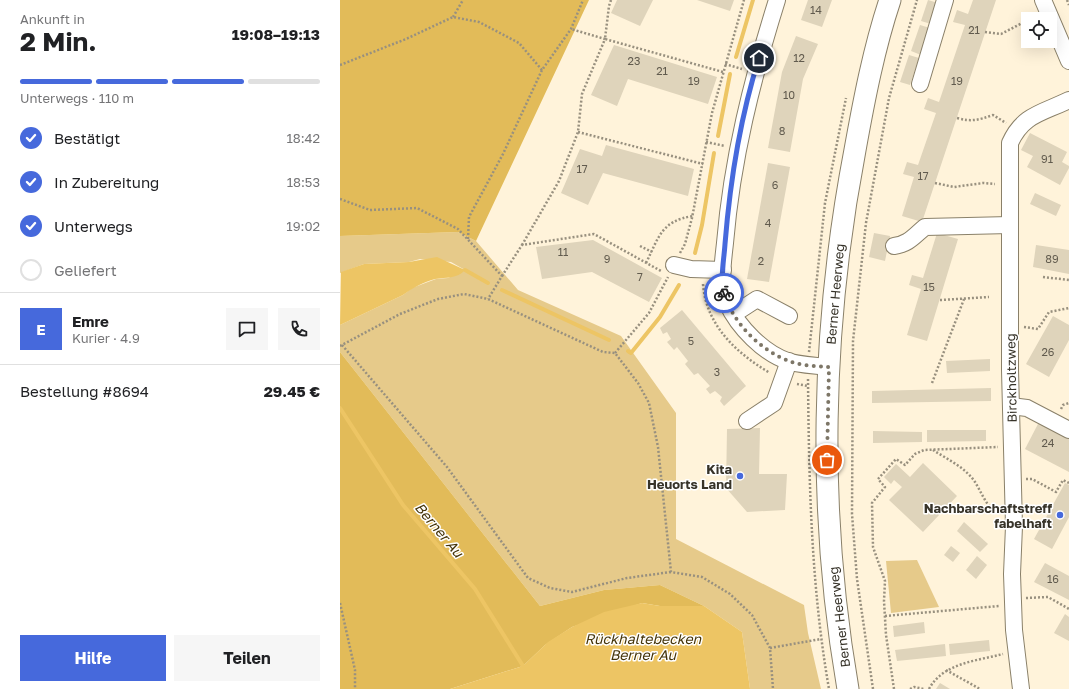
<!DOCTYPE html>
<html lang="de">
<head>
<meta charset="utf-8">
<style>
	:root { --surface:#fff; --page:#f6f6f6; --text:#202124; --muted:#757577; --line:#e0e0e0; --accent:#4669dc }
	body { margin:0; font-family:"Golos Text",sans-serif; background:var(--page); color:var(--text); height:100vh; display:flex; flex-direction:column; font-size:15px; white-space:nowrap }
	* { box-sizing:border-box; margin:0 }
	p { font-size:13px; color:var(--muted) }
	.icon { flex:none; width:22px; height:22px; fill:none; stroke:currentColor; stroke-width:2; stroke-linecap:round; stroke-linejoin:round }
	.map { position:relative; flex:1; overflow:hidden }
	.drawer { display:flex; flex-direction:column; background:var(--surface); width:340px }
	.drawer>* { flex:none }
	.buttons { position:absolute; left:681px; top:12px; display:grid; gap:8px }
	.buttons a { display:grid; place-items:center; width:36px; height:36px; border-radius:0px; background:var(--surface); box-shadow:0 4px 16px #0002; font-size:20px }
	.pin { position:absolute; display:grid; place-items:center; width:34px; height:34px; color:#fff; margin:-17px; border:2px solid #fff; border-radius:50%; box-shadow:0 1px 4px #0007 }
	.courier { position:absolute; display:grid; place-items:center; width:40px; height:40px; margin:-20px; border:3px solid #4669dc; border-radius:50%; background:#fff; color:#222; box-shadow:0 1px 5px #0007 }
	.summary em { font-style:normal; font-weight:700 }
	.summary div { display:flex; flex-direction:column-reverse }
	.summary { display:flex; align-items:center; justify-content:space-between; height:68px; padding:0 20px }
	h1 { font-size:26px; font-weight:700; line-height:30px }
	.bar { display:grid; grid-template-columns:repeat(4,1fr); gap:6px 4px; align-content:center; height:48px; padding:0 20px }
	.bar i { height:5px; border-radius:3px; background:var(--line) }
	.bar .selected { background:var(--accent) }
	.bar p { grid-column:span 4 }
	.line { display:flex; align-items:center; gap:10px; padding:0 20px; border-top:1px solid var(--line) }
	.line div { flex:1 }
	.round { display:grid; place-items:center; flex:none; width:42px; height:42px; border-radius:0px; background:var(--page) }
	ol { padding:0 20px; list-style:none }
	li { display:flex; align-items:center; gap:12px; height:44px }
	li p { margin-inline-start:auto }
	li .icon { padding:4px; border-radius:50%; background:var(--accent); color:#fff; stroke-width:4 }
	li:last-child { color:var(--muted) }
	li i { width:22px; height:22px; border:2px solid var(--line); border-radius:50% }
	.primary-button { display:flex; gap:8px; margin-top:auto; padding:8px 20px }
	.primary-button a { flex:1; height:46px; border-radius:0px; background:var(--accent); color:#fff; font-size:16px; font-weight:700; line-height:46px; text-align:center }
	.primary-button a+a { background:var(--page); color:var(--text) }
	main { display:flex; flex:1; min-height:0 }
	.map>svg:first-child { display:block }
</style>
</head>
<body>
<main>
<section class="drawer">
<div class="summary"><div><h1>2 Min.</h1><p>Ankunft in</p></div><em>19:08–19:13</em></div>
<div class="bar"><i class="selected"></i><i class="selected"></i><i class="selected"></i><i></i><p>Unterwegs · 110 m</p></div>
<ol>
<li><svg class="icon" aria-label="check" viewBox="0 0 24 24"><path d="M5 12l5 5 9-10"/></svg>Bestätigt<p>18:42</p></li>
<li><svg class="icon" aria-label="check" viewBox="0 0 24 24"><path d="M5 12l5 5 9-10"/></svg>In Zubereitung<p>18:53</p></li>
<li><svg class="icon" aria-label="check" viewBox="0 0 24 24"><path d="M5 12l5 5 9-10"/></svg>Unterwegs<p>19:02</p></li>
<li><i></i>Geliefert</li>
</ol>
<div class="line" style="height:72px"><b class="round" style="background:var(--accent);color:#fff">E</b><div><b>Emre</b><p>Kurier · 4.9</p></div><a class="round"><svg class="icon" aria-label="chat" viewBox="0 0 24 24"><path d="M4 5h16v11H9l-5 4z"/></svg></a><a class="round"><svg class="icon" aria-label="phone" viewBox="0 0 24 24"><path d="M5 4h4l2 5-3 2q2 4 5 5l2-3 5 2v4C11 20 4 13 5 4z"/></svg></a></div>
<div class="line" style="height:52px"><div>Bestellung #8694</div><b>29.45 €</b></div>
<div class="primary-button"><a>Hilfe</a><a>Teilen</a></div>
</section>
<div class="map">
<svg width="729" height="689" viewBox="0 0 729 689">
	<rect width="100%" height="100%" fill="#fff3da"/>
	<g fill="#e6ca8a">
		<polygon points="118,232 136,241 178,290 281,336 336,413 336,539 464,605 468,633 481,689 410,689 402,632 364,606 320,585 264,590 200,606 0,352 0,325 63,295 72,288 96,279 108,278 125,270 111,262 80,259 69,262 24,264 0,273 0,236"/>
		<polygon points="577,560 599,607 551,613 546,561"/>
	</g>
	<g fill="#e2bb59">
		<polygon points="0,0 249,0 136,241 118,232 0,236"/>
		<polygon points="0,352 200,606 264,590 320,585 364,606 320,606 302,603 232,627 205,645 183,666 110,689 0,689"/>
	</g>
	<g fill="#edc564">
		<path d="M97,257L125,270C117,279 106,277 95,279C84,282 72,288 63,295L0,325L1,272L24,264L69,262Z"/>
		<polygon points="302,603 320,606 364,606 402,632 410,689 110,689 183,666 208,642 232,627 264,612"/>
	</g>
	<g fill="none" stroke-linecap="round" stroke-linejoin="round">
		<g stroke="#edc564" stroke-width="4">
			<polyline points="396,57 413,0"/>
			<polyline points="378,136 390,74"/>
			<polyline points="355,253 362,225 374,153"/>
			<polyline points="125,270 148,283"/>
			<polyline points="162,290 269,340"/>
			<polyline points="288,351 291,353 320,317 339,285"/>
			<polyline points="0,408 63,505 135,589 183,666"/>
		</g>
	</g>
	<g fill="#dfd4bb">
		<polygon points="277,0 313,0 300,26 271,13"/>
		<polygon points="357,0 394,0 390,11"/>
		<polygon points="468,0 492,0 482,27 461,20"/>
		<polygon points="588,0 598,3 591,24 581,21"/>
		<polygon points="633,0 656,0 582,222 562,216 574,177 563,174 567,162 578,165 596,113 584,109 588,98 599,102 625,25 613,22 617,10 628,14"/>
		<polygon points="580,25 590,28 581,55 571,51"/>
		<polygon points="456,36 478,44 463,79 450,152 428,148 442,72"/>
		<polygon points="274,45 377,77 368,104 288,79 277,106 251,95"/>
		<polygon points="569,55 579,58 570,85 560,82"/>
		<polygon points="690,133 727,152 722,162 729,166 729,168 720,185 687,167 693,156 681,150"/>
		<polygon points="266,145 354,169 348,196 263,173 248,205 221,193 240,149 262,156"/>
		<polygon points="428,163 450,167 429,282 407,279"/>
		<polygon points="695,193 721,205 716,216 690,204"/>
		<polygon points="534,233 550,236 545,261 529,257"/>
		<polygon points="597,233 618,239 587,341 567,335 581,289 569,285 572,275 583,278"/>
		<polygon points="253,240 322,278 309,302 252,272 202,279 196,247"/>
		<polygon points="696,245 729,250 729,274 693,267"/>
		<polygon points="342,310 406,386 384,406 380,401 382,397 375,391 370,394 366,389 370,386 358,373 354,375 345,364 348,361 337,347 334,350 327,342 331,339 327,332 323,334 320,328"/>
		<polygon points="713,316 729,325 729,340 709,377 686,364"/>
		<polygon points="650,359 650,371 607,373 606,361"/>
		<polygon points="651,388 651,401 532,403 532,391"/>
		<polygon points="699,422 729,438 729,472 685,449"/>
		<polygon points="420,428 419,474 447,474 445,510 407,512 386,488 387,429"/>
		<polygon points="587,430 646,430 646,441 587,442"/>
		<polygon points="533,431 582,432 582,442 533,443"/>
		<polygon points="583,463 617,496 583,532 549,500 562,487 554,480 551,484 544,477 556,464 570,477"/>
		<polygon points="725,483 729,485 729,517 712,549 694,539"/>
		<polygon points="624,522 648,544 640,552 617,531"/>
		<polygon points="611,546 620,553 613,562 604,555"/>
		<polygon points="637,556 647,565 636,579 626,570"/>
		<polygon points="705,563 729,576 729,600 694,582"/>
		<polygon points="725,614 729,617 729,641 714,633"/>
		<polygon points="584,622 585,633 554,637 553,626"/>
		<polygon points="649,640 650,651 610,655 609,644"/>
		<polygon points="605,644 606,656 557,661 555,650"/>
		<polygon points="600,683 610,689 596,689"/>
	</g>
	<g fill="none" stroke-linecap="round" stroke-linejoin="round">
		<defs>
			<g id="minor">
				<path d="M437,0C412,80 392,159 385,243C383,262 379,285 387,303C398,327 424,354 450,362C463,365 476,366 489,367"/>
				<polyline points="703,0 729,61"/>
				<polyline points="580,84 605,0"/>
				<path d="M554,246C569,244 574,236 585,227L670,225"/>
				<polyline points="334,265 351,269 383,270"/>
				<polyline points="394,314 417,299 449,316"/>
				<polyline points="671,406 687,408 729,430"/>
				<polyline points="407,421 434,403 449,361"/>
				<path d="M681,689L674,630L672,574L674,526L670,370V143C683,114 703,113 729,100"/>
			</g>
			<path id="major" d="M508,689C477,511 481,327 515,150C524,100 534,48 550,0"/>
		</defs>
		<use href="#minor" stroke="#8a8069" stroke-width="18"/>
		<use href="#major" stroke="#8a8069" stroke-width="23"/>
		<g stroke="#98907f" stroke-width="2.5" stroke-dasharray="2 2" stroke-linecap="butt">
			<polyline points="271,0 269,6 265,39 383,72"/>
			<polyline points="727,0 729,5"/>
			<polyline points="113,17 123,0"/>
			<polyline points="645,32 661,34 688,20"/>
			<polyline points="385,64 402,69"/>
			<polyline points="0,65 66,39 113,17 139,22 179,43 202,70"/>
			<path d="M617,118C631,122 639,120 653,115L666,123"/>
			<polyline points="238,132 363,164"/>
			<polyline points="366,142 385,146"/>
			<polyline points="595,183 614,187 643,183 655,184"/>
			<polyline points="0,199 30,210 77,208 118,229 162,276 148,299"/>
			<polyline points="128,239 129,217 163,154 202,70 231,29 243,0"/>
			<polyline points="182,245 219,181 238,132 242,94 265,39 231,29"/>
			<polyline points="300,246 312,252"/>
			<polyline points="340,253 345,244 352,218 372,113 404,0"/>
			<path d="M306,263C319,237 321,221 353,216"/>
			<polyline points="162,276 182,245 254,234 321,271"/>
			<polyline points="703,277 729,280"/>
			<path d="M363,284C366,325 396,353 430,373"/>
			<polyline points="600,300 649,297"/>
			<polyline points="684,327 698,329 709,312 729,308"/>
			<polyline points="2,345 107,467 188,578 210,588 232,592 287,578 331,572"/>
			<polyline points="0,346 60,314 98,299 124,294 148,299 263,352 275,353 298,383 309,403 318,447 331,572 362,577 390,594 412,615 430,648 433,689"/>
			<polyline points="469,352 485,203 506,98"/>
			<polyline points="275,353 309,313 328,277"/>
			<path d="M468,379C469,483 471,586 489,689"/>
			<polyline points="592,383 624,299"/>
			<polyline points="457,384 468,386"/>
			<polyline points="721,409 723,405 729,403"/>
			<path d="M593,450C607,459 626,468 635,482C641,492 645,502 653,511"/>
			<polyline points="686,479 692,479 716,492 723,480 729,483"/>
			<polyline points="686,598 708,597 729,609"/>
			<polyline points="0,603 15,670 15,689"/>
			<polyline points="545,616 659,606"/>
			<polyline points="430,648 481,639"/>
			<polyline points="606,670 640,689"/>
			<polyline points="533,689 517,579 512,514 513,341 526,223 549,98 577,0"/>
			<polyline points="554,689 546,635 544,601 545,581 533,547 532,503 545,487 538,479 556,459 565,465 575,454 584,450 658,447"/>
			<polyline points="570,689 574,687 584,689"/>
			<path d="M589,689C603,663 636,661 663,654"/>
		</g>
		<use href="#minor" stroke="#fff" stroke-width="16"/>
		<use href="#major" stroke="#fff" stroke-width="21"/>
	</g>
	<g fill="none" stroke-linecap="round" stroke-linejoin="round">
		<path stroke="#7d7667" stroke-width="4" stroke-dasharray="0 7.2" d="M384,293C392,322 421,351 449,361C462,366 476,366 489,367L487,460"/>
		<path stroke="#4669dc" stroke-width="5" d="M384,293C380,278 384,260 385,244C390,182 400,118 419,58"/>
	</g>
	<g fill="#4669dc" stroke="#fff" stroke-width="1.5">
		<circle cx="400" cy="476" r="4"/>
		<circle cx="720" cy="515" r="4"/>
	</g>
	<g text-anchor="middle" stroke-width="3" stroke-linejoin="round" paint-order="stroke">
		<g font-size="11" fill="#615b4e">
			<text x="476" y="14">14</text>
			<text x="634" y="34">21</text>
			<text x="459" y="62">12</text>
			<text x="294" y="65">23</text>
			<text x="322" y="75">21</text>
			<text x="354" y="85">19</text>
			<text x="617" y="85">19</text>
			<text x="449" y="99">10</text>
			<text x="442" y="135">8</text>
			<text x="707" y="163">91</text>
			<text x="242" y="173">17</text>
			<text x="583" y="180">17</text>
			<text x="435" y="189">6</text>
			<text x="428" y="227">4</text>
			<text x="223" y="256">11</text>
			<text x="267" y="263">9</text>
			<text x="712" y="263">89</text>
			<text x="421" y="265">2</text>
			<text x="300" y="281">7</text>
			<text x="589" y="291">15</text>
			<text x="351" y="345">5</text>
			<text x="708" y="356">26</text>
			<text x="377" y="376">3</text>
			<text x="708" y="447">24</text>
			<text x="713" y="583">16</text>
		</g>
		<g font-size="13" fill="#373329" stroke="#fff">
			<text transform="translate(495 294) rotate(-85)" y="5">Berner Heerweg</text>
			<text transform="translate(671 378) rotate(-91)" y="5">Birckholtzweg</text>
			<text transform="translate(499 617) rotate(-97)" y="5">Berner Heerweg</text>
		</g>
		<g font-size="13" font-weight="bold" fill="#373329" stroke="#fff" text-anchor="end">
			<text x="392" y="474">Kita<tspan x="392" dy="15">Heuorts Land</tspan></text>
			<text x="712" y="513">Nachbarschaftstreff<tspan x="712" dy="15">fabelhaft</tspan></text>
		</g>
		<g font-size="14" font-style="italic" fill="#443409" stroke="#fff">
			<text transform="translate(99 530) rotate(50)" y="5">Berner Au</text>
			<text x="303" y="644">Rückhaltebecken<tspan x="303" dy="16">Berner Au</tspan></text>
		</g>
	</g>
</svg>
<div class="buttons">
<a><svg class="icon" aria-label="locate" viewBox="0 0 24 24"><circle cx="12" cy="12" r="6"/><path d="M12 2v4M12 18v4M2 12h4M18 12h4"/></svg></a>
</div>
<div class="pin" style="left:487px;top:460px;background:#ea580c"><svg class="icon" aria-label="bag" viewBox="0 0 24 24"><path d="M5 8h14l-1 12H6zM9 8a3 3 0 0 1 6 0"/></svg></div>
<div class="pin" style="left:419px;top:58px;background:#1f2937"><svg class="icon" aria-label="home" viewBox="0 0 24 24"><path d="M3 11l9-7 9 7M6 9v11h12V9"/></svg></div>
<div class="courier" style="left:384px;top:293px"><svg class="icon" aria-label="bike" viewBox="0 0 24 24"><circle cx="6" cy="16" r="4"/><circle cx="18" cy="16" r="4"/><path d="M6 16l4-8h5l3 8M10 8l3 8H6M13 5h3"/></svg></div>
</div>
</main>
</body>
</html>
